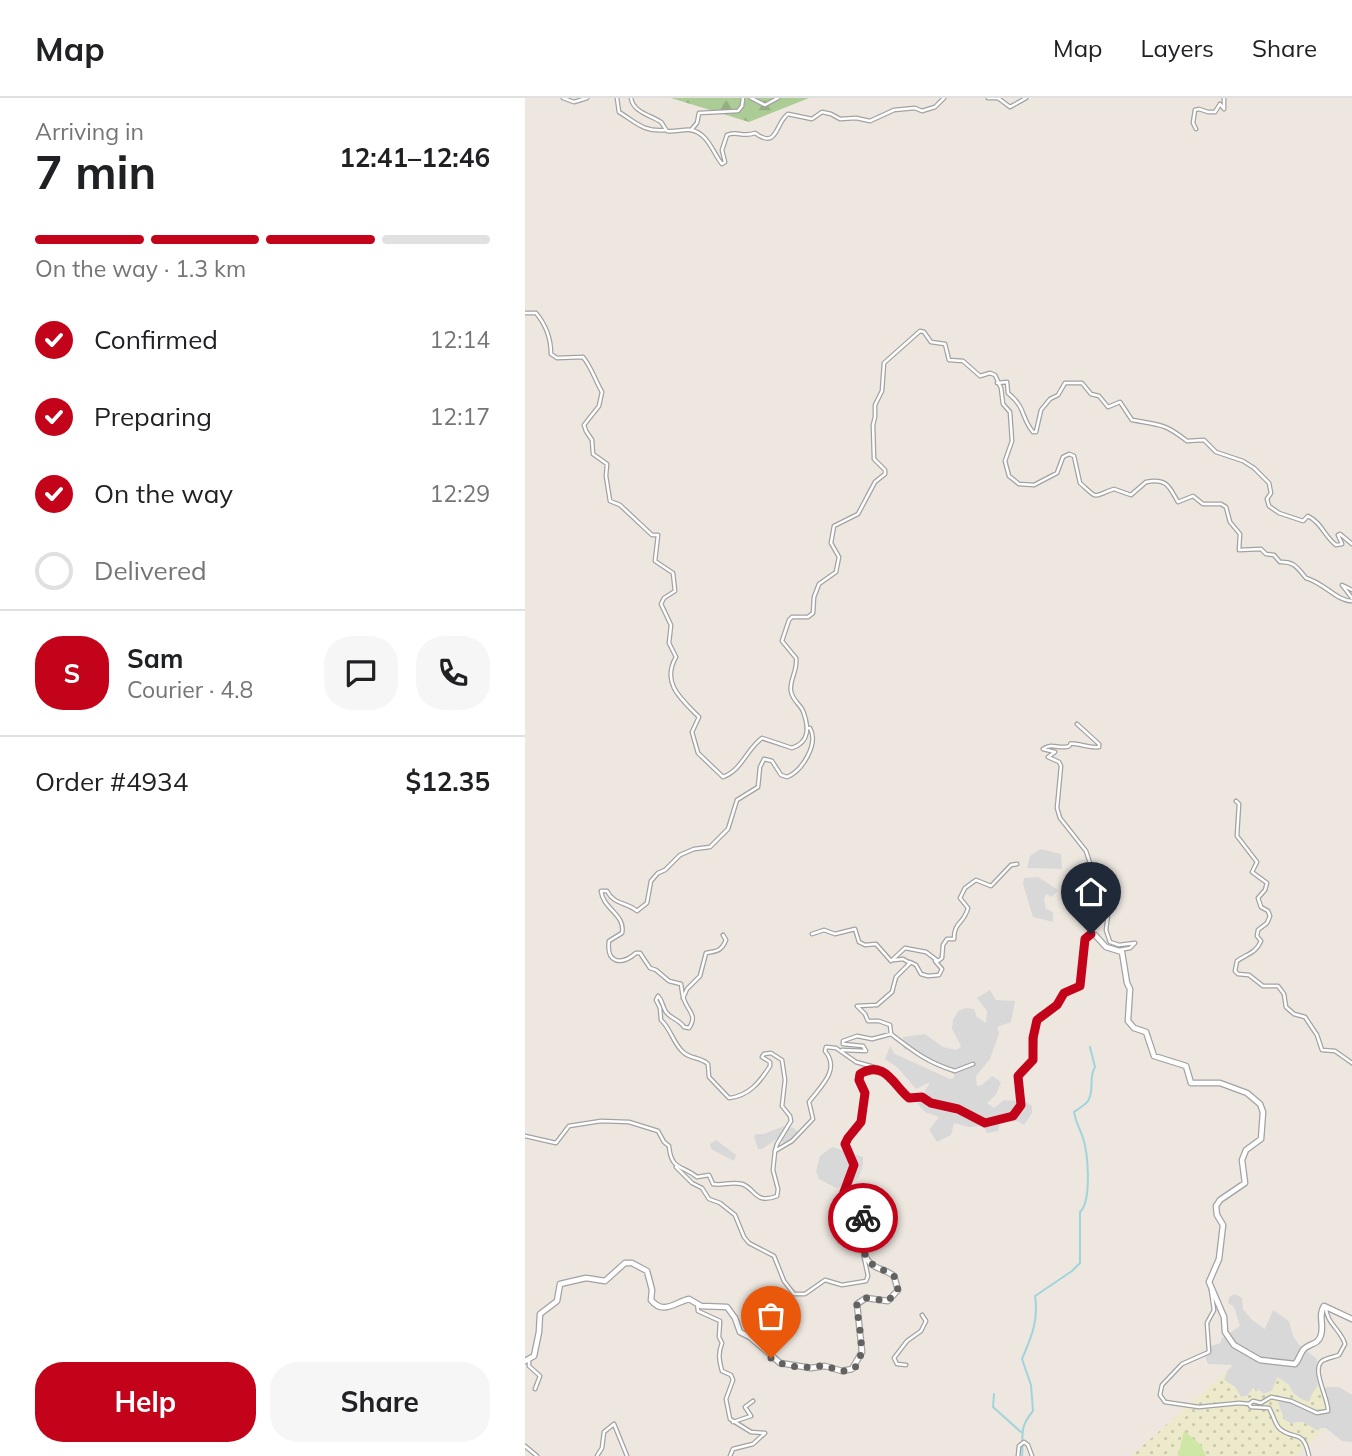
<!DOCTYPE html>
<html lang="en">
<head>
<meta charset="utf-8">
<style>
	:root { --surface:#fff; --page:#f6f6f6; --text:#202124; --muted:#757577; --line:#e0e0e0; --accent:#c3031a }
	body { margin:0; font-family:Mulish,sans-serif; background:var(--page); color:var(--text); height:100vh; display:flex; flex-direction:column; font-size:26px; white-space:nowrap }
	* { box-sizing:border-box; margin:0 }
	p { font-size:23px; color:var(--muted) }
	.icon { flex:none; width:38px; height:38px; fill:none; stroke:currentColor; stroke-width:2; stroke-linecap:round; stroke-linejoin:round }
	.map { position:relative; flex:1; overflow:hidden }
	.side { display:flex; flex-direction:column; background:var(--surface); width:525px }
	.side>* { flex:none }
	.pin { position:absolute; display:grid; place-items:center; width:60px; height:60px; color:#fff; margin:-72px -30px; border-radius:50% 50% 50% 0; rotate:-45deg; box-shadow:0 0 7px #0007 }
	.pin .icon { rotate:45deg }
	.courier { position:absolute; display:grid; place-items:center; width:70px; height:70px; margin:-35px; border:5px solid #c3031a; border-radius:50%; background:#fff; color:#222; box-shadow:0 2px 9px #0007 }
	.head em { font-style:normal; font-weight:700 }
	.head div { display:flex; flex-direction:column-reverse }
	.head { display:flex; align-items:center; justify-content:space-between; height:119px; padding:0 35px }
	h1 { font-size:46px; font-weight:700; line-height:52px }
	.bar { display:grid; grid-template-columns:repeat(4,1fr); gap:10px 7px; align-content:center; height:84px; padding:0 35px }
	.bar i { height:9px; border-radius:5px; background:var(--line) }
	.bar .selected { background:var(--accent) }
	.bar p { grid-column:span 4 }
	.line { display:flex; align-items:center; gap:18px; padding:0 35px; border-top:2px solid var(--line) }
	.line div { flex:1 }
	.round { display:grid; place-items:center; flex:none; width:74px; height:74px; border-radius:28px; background:var(--page) }
	ol { padding:0 35px; list-style:none }
	li { display:flex; align-items:center; gap:21px; height:77px }
	li p { margin-inline-start:auto }
	li .icon { padding:7px; border-radius:50%; background:var(--accent); color:#fff; stroke-width:4 }
	li:last-child { color:var(--muted) }
	li i { width:38px; height:38px; border:4px solid var(--line); border-radius:50% }
	.cta { display:flex; gap:14px; margin-top:auto; padding:14px 35px }
	.cta a { flex:1; height:80px; border-radius:28px; background:var(--accent); color:#fff; font-size:28px; font-weight:700; line-height:80px; text-align:center }
	.cta a+a { background:var(--page); color:var(--text) }
	header { display:flex; align-items:center; gap:42px; box-sizing:border-box; height:98px; padding:0 35px; background:var(--surface); border-bottom:2px solid var(--line) }
	header strong { font-size:33px }
	nav { display:flex; gap:38px; margin-inline-start:auto; font-size:24px }
	main { display:flex; flex:1; min-height:0 }
	.map>svg:first-child { display:block }
</style>
</head>
<body>
<header>
<strong>Map</strong>
<nav><a>Map</a><a>Layers</a><a>Share</a></nav>
</header>
<main>
<section class="side">
<div class="head"><div><h1>7 min</h1><p>Arriving in</p></div><em>12:41–12:46</em></div>
<div class="bar"><i class="selected"></i><i class="selected"></i><i class="selected"></i><i></i><p>On the way · 1.3 km</p></div>
<ol>
<li><svg class="icon" aria-label="check" viewBox="0 0 24 24"><path d="M5 12l5 5 9-10"/></svg>Confirmed<p>12:14</p></li>
<li><svg class="icon" aria-label="check" viewBox="0 0 24 24"><path d="M5 12l5 5 9-10"/></svg>Preparing<p>12:17</p></li>
<li><svg class="icon" aria-label="check" viewBox="0 0 24 24"><path d="M5 12l5 5 9-10"/></svg>On the way<p>12:29</p></li>
<li><i></i>Delivered</li>
</ol>
<div class="line" style="height:126px"><b class="round" style="background:var(--accent);color:#fff">S</b><div><b>Sam</b><p>Courier · 4.8</p></div><a class="round"><svg class="icon" aria-label="chat" viewBox="0 0 24 24"><path d="M4 5h16v11H9l-5 4z"/></svg></a><a class="round"><svg class="icon" aria-label="phone" viewBox="0 0 24 24"><path d="M5 4h4l2 5-3 2q2 4 5 5l2-3 5 2v4C11 20 4 13 5 4z"/></svg></a></div>
<div class="line" style="height:91px"><div>Order #4934</div><b>$12.35</b></div>
<div class="cta"><a>Help</a><a>Share</a></div>
</section>
<div class="map">
<svg width="827" height="1358" viewBox="0 0 827 1358">
	<defs>
		<pattern id="farmland-dots" width="8" height="8" patternUnits="userSpaceOnUse" patternTransform="scale(1.75)"><rect width="8" height="8" fill="#eceacb"/><path d="M2 2h.1M6 6h.1" fill="none" stroke="#cac8ae" stroke-width="1.8" stroke-linecap="round"/></pattern>
		<pattern id="forest-firs" width="22" height="20" patternUnits="userSpaceOnUse" patternTransform="scale(1.75)"><rect width="22" height="20" fill="#accc95"/><path d="M5 1l3.5 6h-7zM16 11l3.5 6h-7z" fill="#93af80"/></pattern>
	</defs>
	<rect width="100%" height="100%" fill="#ede7e0"/>
	<g fill="#d9d8d8">
		<polygon points="516,751 536,756 537,771 502,770 505,758"/>
		<polygon points="513,779 533,792 527,799 521,796 519,802 521,811 528,814 528,824 508,819 498,786 499,780"/>
		<polygon points="465,892 471,902 490,903 486,924 472,929 474,936 465,961 451,978 452,988 457,987 467,978 476,984 471,997 462,1005 469,1010 479,1002 499,1003 507,1008 507,1015 499,1027 492,1023 475,1025 473,1033 462,1035 459,1028 444,1029 429,1025 426,1037 412,1044 404,1032 414,1019 400,1014 393,1006 405,984 391,991 373,970 360,961 365,948 370,956 425,981 429,980 430,977 409,963 397,956 379,951 378,939 400,936 418,949 432,952 436,948 427,931 428,922 433,913 441,910 449,911 452,919 461,925 462,913 452,900"/>
		<polygon points="259,1028 269,1030 274,1036 269,1045 262,1049 256,1042 252,1041 237,1051 233,1051 229,1039 231,1036 239,1036"/>
		<polygon points="191,1042 211,1057 209,1063 186,1051 185,1046"/>
		<polygon points="307,1049 338,1059 338,1067 334,1079 328,1084 311,1090 294,1081 291,1073 295,1058"/>
		<polygon points="710,1196 717,1200 718,1211 727,1222 740,1231 748,1212 764,1223 768,1238 774,1247 792,1261 791,1275 793,1288 784,1304 776,1301 768,1295 763,1286 739,1296 733,1291 722,1298 716,1299 710,1289 699,1282 701,1274 708,1267 683,1266 680,1259 682,1249 696,1245 696,1241 715,1228 709,1209 703,1205 704,1199"/>
		<polygon points="801,1289 814,1289 827,1297 827,1344 817,1343 801,1330 795,1330 793,1333 778,1324 765,1325 759,1322 753,1304 766,1300 776,1308 802,1306"/>
	</g>
	<polygon fill="url(#farmland-dots)" points="702,1273 699,1282 710,1289 716,1299 722,1298 728,1290 739,1296 747,1293 752,1279 763,1286 768,1295 776,1301 784,1304 788,1294 793,1288 801,1289 800,1313 776,1308 766,1301 753,1304 753,1306 760,1322 765,1325 778,1324 792,1333 801,1330 772,1358 606,1358"/>
	<polygon fill="#cee7a6" points="659,1333 676,1347 681,1358 653,1358"/>
	<polygon fill="url(#forest-firs)" points="146,0 284,0 224,24"/>
	<g fill="none" stroke-linecap="round" stroke-linejoin="round">
		<g stroke="#a1d4da" stroke-width="2">
			<polyline points="469,1296 468,1309 496,1334"/>
			<path d="M497,1358C499,1337 493,1331 508,1313L506,1287L497,1261C506,1240 514,1222 510,1198L547,1173L555,1165V1114C567,1103 563,1055 558,1040C555,1030 551,1026 549,1014C553,1011 560,1007 563,1003C570,992 563,980 570,969L565,949"/>
		</g>
		<defs>
			<g id="minor">
				<polyline points="38,0 49,4 62,0"/>
				<path d="M92,0L94,14C112,25 118,34 141,32"/>
				<path d="M106,0C108,14 125,17 136,24C137,25 141,32 142,33C150,34 159,31 166,32C183,35 188,55 197,66L200,64L197,52L202,37C212,32 217,40 230,35C253,52 250,25 263,16L287,21L297,14L306,16L315,21L331,20L345,23L369,12L390,10L397,13L410,9L419,0"/>
				<polyline points="226,0 240,7 253,0"/>
				<polyline points="463,0 473,0 485,9 501,0"/>
				<polyline points="671,31 668,25 670,12 674,11 683,14 690,14 695,6 699,11 699,0"/>
				<polyline points="166,32 172,25 174,15 213,13 217,8 218,0"/>
				<path d="M0,215H11C21,227 26,240 26,256L32,260L58,259C67,270 70,282 77,294L74,308L59,327L61,333L67,342L68,356L82,366L81,378L85,403L95,407L127,437H133L130,463L148,475L150,493L139,500L136,506L146,527L144,545L151,559C136,585 156,601 174,619L167,634L173,655L198,679C217,672 221,652 237,640L267,650C285,644 284,629 278,613C275,606 267,602 266,593C264,582 273,573 271,560L257,543L264,522L267,519H283L288,515L289,499L294,486L311,474L314,459L306,445L309,428L333,416L350,384L360,376V372L349,361L348,327L350,319V307L357,293L359,265L395,233L399,234L406,244L420,246L424,262L438,263L455,278L465,275L470,277L476,290L478,306L485,314L487,343L480,363L484,378L494,386L509,387L532,375L538,359L544,356L549,358L555,385C574,402 566,399 589,391L606,397L621,384C643,380 644,389 653,404L668,398L678,406H696L701,409L705,424L715,436L714,452L736,451L741,456L749,457L755,464C770,463 773,471 781,480C799,485 812,503 827,503"/>
				<path d="M472,285L482,284L483,295C502,311 495,318 508,334H511L516,312L525,301L533,297L540,285H557L566,296L574,298L583,309L595,304L607,322C635,327 639,325 662,343L679,342L691,354L718,363L729,370L744,385L746,395L742,401L744,408L754,415L778,423L783,418C797,425 799,438 811,447L817,446L813,437L815,436L827,446"/>
				<polyline points="827,492 817,487 827,500"/>
				<path d="M552,626L574,646V649C565,650 559,647 551,646C540,644 550,648 540,649C530,650 528,645 518,651L530,654L523,659L534,664L536,668L532,710L535,720L561,753L566,768L574,776L577,790L585,801L581,832L585,844L594,847L610,845L605,850L594,852"/>
				<path d="M282,630H285C294,646 277,673 262,679L256,677L247,663L239,661L235,669L233,689L212,702L203,731L185,749L169,751L155,757L140,772L133,775L126,783L122,805L112,813C102,804 89,807 82,793H76C78,811 101,817 97,835L84,843C81,865 96,868 111,855H115L125,870L131,872L144,883L156,886C157,892 157,898 160,904C165,915 172,918 164,930L159,929C154,921 146,921 141,914C137,908 138,903 133,898L131,902L135,910L136,922C146,931 148,945 158,954C165,961 176,959 183,966L184,979L204,1000C224,998 235,984 245,968V964L237,959L239,956L246,955L257,962L260,982L257,1008L265,1018L266,1023L252,1046L250,1053L267,1043L288,1021L284,1004C295,989 316,972 300,953L301,949L311,950L331,964L353,970"/>
				<path d="M711,703L714,706L712,738L732,764L727,774L742,785L740,792L733,800L736,809L743,813L745,818L742,825L733,832L732,838L736,843C731,855 722,856 712,863L710,873L713,876L724,877L738,888H753L759,896L761,909L769,916L780,919L792,937L797,952L810,953L827,965"/>
				<path d="M287,836L299,832L310,836L330,831L334,844L340,847L351,846L366,863L380,850L401,854L413,863L417,860L418,847L422,841H429C429,823 439,826 443,810L435,800L440,790L451,782L466,788L486,767L492,766"/>
				<polyline points="385,864 391,867 396,876 403,878 414,877 417,871 410,863"/>
				<path d="M158,900L162,891L175,878L181,855C191,853 196,854 201,842L198,837"/>
				<path d="M366,936C388,953 403,965 430,973L448,966"/>
				<polyline points="317,952 341,953 338,948 318,946 318,943 332,938 347,941 366,936 365,927 354,923 343,923 340,916 332,908 352,907 367,894 371,879 385,865 378,861 369,862"/>
				<path d="M0,1038L31,1045L44,1028L76,1023L104,1024L133,1033L139,1044L144,1048C146,1073 158,1067 172,1079L184,1077L188,1086C198,1088 206,1083 217,1086C230,1090 230,1107 252,1098L253,1091L248,1072L250,1053"/>
				<polyline points="151,1069 167,1085 177,1090 184,1101 195,1105 210,1117 219,1139 224,1145 249,1158 259,1183 269,1196 280,1196 300,1182 317,1187 341,1183 343,1178 338,1155"/>
				<polyline points="686,1192 689,1212 682,1225 684,1254 657,1266 637,1287 635,1297 640,1304 674,1309 714,1305 724,1306"/>
				<path d="M172,1205L173,1213L195,1223L194,1239L197,1245C193,1255 194,1262 197,1273L206,1277L208,1282L201,1301L205,1321L226,1334L240,1335L228,1346L208,1351L205,1358"/>
				<polyline points="4,1262 4,1268 15,1278 10,1291"/>
				<polyline points="381,1267 372,1266 369,1260 382,1243 396,1233 401,1223 397,1217"/>
				<polyline points="208,1324 226,1318 220,1309 228,1303"/>
				<polyline points="0,1348 12,1358"/>
				<polyline points="72,1358 77,1350 79,1334 89,1326 102,1358"/>
				<polyline points="493,1358 494,1348 499,1344 503,1347 507,1358"/>
				<path d="M784,1358C778,1330 770,1343 755,1331C750,1327 748,1316 744,1310L726,1309L724,1306L728,1303L736,1305L746,1299L766,1303L792,1315L803,1313C804,1301 786,1272 797,1263C802,1260 809,1259 814,1257L820,1246C816,1232 800,1224 801,1208"/>
			</g>
			<path id="tertiary" d="M0,1263L9,1258L14,1234L15,1216L32,1203L35,1186L61,1180L80,1183L100,1165H107L122,1173L127,1192L126,1202C138,1217 149,1205 164,1201L176,1208L202,1209L210,1220L215,1234L225,1239L255,1265L286,1270L300,1268L317,1273L327,1271L337,1254L332,1206L341,1200L363,1203L373,1192L369,1178C363,1173 356,1172 349,1168C332,1157 341,1140 340,1125L319,1094L329,1067L320,1046L322,1040L336,1024L340,995L334,982L335,976C360,960 369,989 384,1000L397,999L406,1005L433,1011L460,1025L485,1019L496,1007L493,978L508,962L510,929L514,919L532,907L539,895L555,888L560,841L566,836L570,837L581,849L597,854L602,885L605,891L603,923L609,930L621,934L629,958L661,968L666,985H695L722,995L735,1006L738,1014L736,1041L721,1052L717,1062L720,1085L695,1102L691,1108L692,1117L698,1127L694,1161L684,1184L699,1219L700,1234L709,1247L735,1262L770,1266C774,1262 775,1255 779,1251C785,1245 793,1247 796,1237C799,1226 793,1217 799,1208L827,1221"/>
		</defs>
		<use href="#minor" stroke="#a2a2a2" stroke-width="5"/>
		<use href="#tertiary" stroke="#a2a2a2" stroke-width="7"/>
		<use href="#minor" stroke="#fff" stroke-width="2.5"/>
		<use href="#tertiary" stroke="#fff" stroke-width="4.5"/>
	</g>
	<g fill="none" stroke-linecap="round" stroke-linejoin="round">
		<path stroke="#646260" stroke-width="7" stroke-dasharray="0 12.6" d="M246,1260C259,1269 278,1271 294,1268C304,1266 310,1274 320,1273C348,1272 331,1221 332,1206L341,1200L363,1203L373,1192L369,1178C362,1172 351,1171 345,1164C332,1150 344,1136 338,1120"/>
		<path stroke="#c3031a" stroke-width="9" d="M338,1120L322,1101L319,1094L329,1067L320,1046L323,1040L336,1024L340,995L334,982L335,976C360,961 369,988 384,1000L397,999L406,1005L433,1011L460,1025L488,1018L496,1007L493,978L508,962V940L512,922L532,907L539,895L555,888L560,841L566,836"/>
	</g>
</svg>
<div class="pin" style="left:246px;top:1260px;background:#ea580c"><svg class="icon" aria-label="bag" viewBox="0 0 24 24"><path d="M5 8h14l-1 12H6zM9 8a3 3 0 0 1 6 0"/></svg></div>
<div class="pin" style="left:566px;top:836px;background:#1f2937"><svg class="icon" aria-label="home" viewBox="0 0 24 24"><path d="M3 11l9-7 9 7M6 9v11h12V9"/></svg></div>
<div class="courier" style="left:338px;top:1120px"><svg class="icon" aria-label="bike" viewBox="0 0 24 24"><circle cx="6" cy="16" r="4"/><circle cx="18" cy="16" r="4"/><path d="M6 16l4-8h5l3 8M10 8l3 8H6M13 5h3"/></svg></div>
</div>
</main>
</body>
</html>
